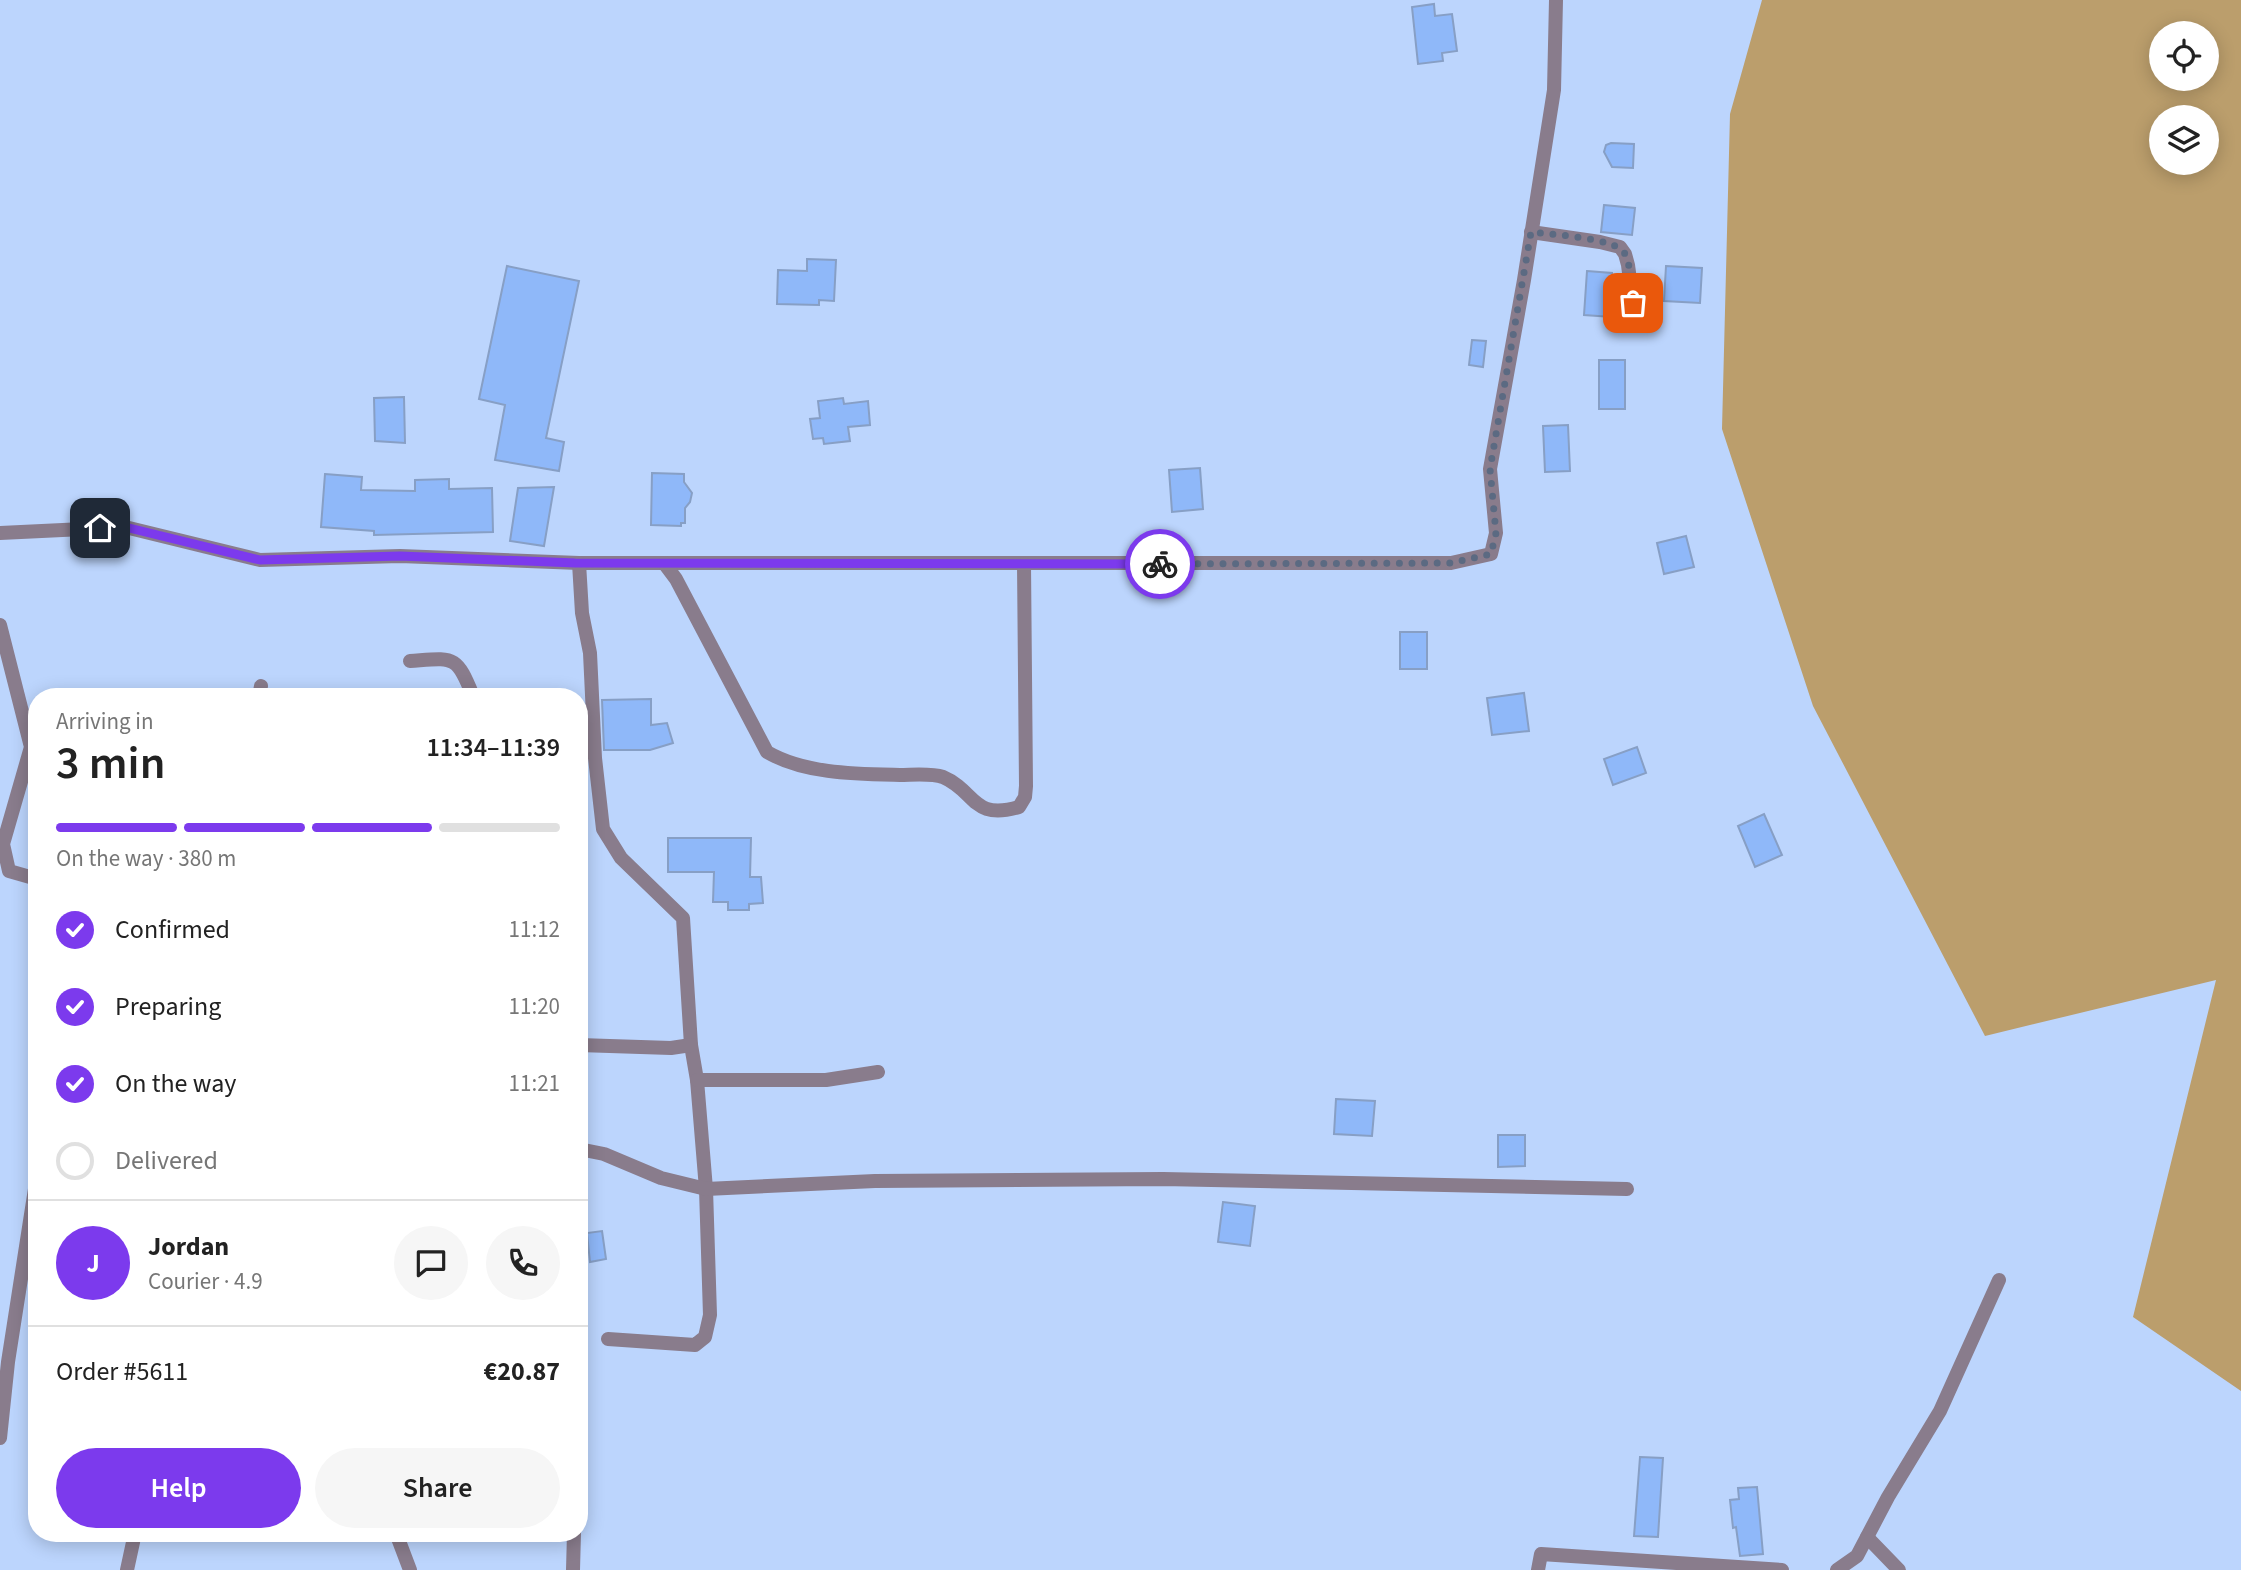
<!DOCTYPE html>
<html lang="en">
<head>
<meta charset="utf-8">
<style>
	:root { --surface:#fff; --page:#f6f6f6; --text:#222; --muted:#767676; --line:#e0e0e0; --accent:#7c3aed }
	body { margin:0; font-family:"Source Sans 3",sans-serif; background:var(--page); color:var(--text); height:100vh; display:flex; flex-direction:column; font-size:26px; white-space:nowrap }
	* { box-sizing:border-box; margin:0 }
	p { font-size:23px; color:var(--muted) }
	.icon { flex:none; width:38px; height:38px; fill:none; stroke:currentColor; stroke-width:2; stroke-linecap:round; stroke-linejoin:round }
	.map { position:relative; flex:1; overflow:hidden }
	.details { position:absolute; left:28px; top:688px; width:560px; height:854px; display:flex; flex-direction:column; background:var(--surface); border-radius:28px; box-shadow:0 4px 18px #0003 }
	.details>* { flex:none }
	.controls { position:absolute; left:2149px; top:21px; display:grid; gap:14px }
	.controls a { display:grid; place-items:center; width:70px; height:70px; border-radius:50%; background:var(--surface); box-shadow:0 4px 18px #0003; font-size:35px }
	.pin { position:absolute; display:grid; place-items:center; width:60px; height:60px; color:#fff; margin:-30px; border-radius:14px; box-shadow:0 4px 10px #0006 }
	.courier { position:absolute; display:grid; place-items:center; width:70px; height:70px; margin:-35px; border:5px solid #7c3aed; border-radius:50%; background:#fff; color:#222; box-shadow:0 2px 9px #0007 }
	.head em { font-style:normal; font-weight:600 }
	.head div { display:flex; flex-direction:column-reverse }
	.head { display:flex; align-items:center; justify-content:space-between; height:119px; padding:0 28px }
	h1 { font-size:46px; font-weight:600; line-height:52px }
	.bar { display:grid; grid-template-columns:repeat(4,1fr); gap:10px 7px; align-content:center; height:84px; padding:0 28px }
	.bar i { height:9px; border-radius:5px; background:var(--line) }
	.bar .selected { background:var(--accent) }
	.bar p { grid-column:span 4 }
	.line { display:flex; align-items:center; gap:18px; padding:0 28px; border-top:2px solid var(--line) }
	.line div { flex:1 }
	.round { display:grid; place-items:center; flex:none; width:74px; height:74px; border-radius:37px; background:var(--page) }
	ol { padding:0 28px; list-style:none }
	li { display:flex; align-items:center; gap:21px; height:77px }
	li p { margin-inline-start:auto }
	li .icon { padding:7px; border-radius:50%; background:var(--accent); color:#fff; stroke-width:4 }
	li:last-child { color:var(--muted) }
	li i { width:38px; height:38px; border:4px solid var(--line); border-radius:50% }
	.action { display:flex; gap:14px; margin-top:auto; padding:14px 28px }
	.action a { flex:1; height:80px; border-radius:42px; background:var(--accent); color:#fff; font-size:28px; font-weight:600; line-height:80px; text-align:center }
	.action a+a { background:var(--page); color:var(--text) }
	.map>svg:first-child { display:block }
</style>
</head>
<body>
<div class="map">
<svg width="2241" height="1570" viewBox="0 0 2241 1570">
	<rect width="100%" height="100%" fill="#bcd5fd"/>
	<path fill="#bb9e6c" fill-rule="evenodd" d="M1762,0H2241V1391L2133,1317L2216,980L1985,1036L1813,706L1722,429L1730,114ZM2161,33H2207V79H2161ZM2161,117H2207V163H2161Z"/>
	<g fill="#8fb8f9" stroke="#879fc5" stroke-width="2">
		<polygon points="1434,4 1435,16 1452,14 1457,51 1442,53 1443,61 1418,64 1412,7"/>
		<polygon points="1611,143 1634,144 1633,168 1612,167 1604,152 1606,145"/>
		<polygon points="1604,205 1635,208 1632,235 1601,232"/>
		<polygon points="807,259 836,260 834,301 819,300 819,305 777,304 778,270 807,271"/>
		<polygon points="507,266 579,281 546,438 564,442 559,471 495,460 505,405 479,399"/>
		<polygon points="1666,266 1702,268 1700,303 1664,301"/>
		<polygon points="1587,271 1612,273 1611,292 1614,292 1612,317 1584,315"/>
		<polygon points="1472,340 1486,341 1483,367 1469,365"/>
		<rect x="1599" y="360" width="26" height="49"/>
		<polygon points="404,397 405,443 375,441 374,398"/>
		<polygon points="843,398 844,404 868,401 870,425 848,427 850,441 824,444 823,438 813,439 810,419 820,418 818,401"/>
		<polygon points="1568,425 1570,471 1545,472 1543,426"/>
		<polygon points="1200,468 1203,509 1172,512 1169,470"/>
		<polygon points="652,473 684,474 684,482 692,493 690,502 685,508 685,523 681,523 681,526 651,525"/>
		<polygon points="325,474 362,477 361,490 415,491 415,480 449,479 449,489 492,488 493,532 374,535 374,531 321,527"/>
		<polygon points="554,487 544,546 510,541 518,488"/>
		<polygon points="1686,536 1694,567 1664,574 1657,543"/>
		<rect x="1400" y="632" width="27" height="37"/>
		<polygon points="1524,693 1529,731 1492,735 1487,698"/>
		<polygon points="651,699 651,725 667,723 673,743 650,750 604,750 602,700"/>
		<polygon points="1637,747 1646,773 1613,785 1604,759"/>
		<polygon points="1764,814 1782,855 1755,867 1738,826"/>
		<polygon points="668,838 751,838 750,877 761,877 763,903 749,904 749,910 728,910 728,902 713,902 714,872 668,872"/>
		<polygon points="1336,1099 1375,1101 1372,1136 1334,1134"/>
		<polygon points="1498,1135 1525,1135 1525,1166 1498,1167"/>
		<polygon points="1223,1202 1255,1206 1250,1246 1218,1242"/>
		<polygon points="602,1231 606,1259 590,1262 587,1233"/>
		<polygon points="1640,1457 1663,1458 1658,1537 1634,1536"/>
		<polygon points="1757,1487 1763,1554 1740,1556 1736,1527 1733,1528 1730,1500 1739,1499 1738,1488"/>
	</g>
	<g fill="none" stroke-linecap="round" stroke-linejoin="round">
		<g stroke="#897c8c" stroke-width="14">
			<polyline points="1531,232 1600,242 1620,247 1625,254 1628,265 1633,303 1649,321"/>
			<polyline points="0,533 125,527 260,560 400,556 579,563 1451,563 1491,554 1496,533 1490,469 1524,280 1554,90 1556,0"/>
			<polyline points="579,563 582,613 590,653 595,758 603,829 621,858 683,918 691,1045 697,1080 706,1189 710,1315 705,1337 695,1345 608,1339"/>
			<path d="M664,563L676,579L767,752C805,774 856,774 900,775C912,775 931,773 943,777C976,791 972,821 1019,807L1025,797L1026,786L1024,564"/>
			<polyline points="0,625 31,747 3,844 9,871 37,879"/>
			<path d="M410,661C454,658 456,654 473,696"/>
			<polyline points="259,696 261,686"/>
			<polyline points="579,1045 671,1048 691,1045"/>
			<polyline points="697,1080 826,1080 878,1072"/>
			<polyline points="579,1149 604,1154 661,1178 706,1189 875,1181 1163,1179 1627,1189"/>
			<polyline points="0,1438 8,1362 37,1176"/>
			<polyline points="396,1533 410,1570"/>
			<polyline points="1867,1537 1899,1570"/>
			<polyline points="127,1570 135,1533"/>
			<polyline points="573,1570 574,1533"/>
			<polyline points="1538,1570 1541,1554 1782,1570"/>
			<polyline points="1837,1570 1857,1556 1888,1497 1940,1411 1999,1280"/>
		</g>
	</g>
	<g fill="none" stroke-linecap="round" stroke-linejoin="round">
		<path stroke="#5b6a82" stroke-width="7" stroke-dasharray="0 12.6" d="M1160,564L1451,563L1491,554L1496,533L1490,469L1531,232C1551,235 1616,237 1625,254C1632,268 1630,288 1633,303"/>
		<polyline stroke="#7c3aed" stroke-width="9" points="100,528 125,527 260,560 400,556 575,563 1160,564"/>
	</g>
</svg>
<div class="controls">
<a><svg class="icon" aria-label="locate" viewBox="0 0 24 24"><circle cx="12" cy="12" r="6"/><path d="M12 2v4M12 18v4M2 12h4M18 12h4"/></svg></a>
<a><svg class="icon" aria-label="layers" viewBox="0 0 24 24"><path d="M12 4l9 5-9 5-9-5zM3 14l9 5 9-5"/></svg></a>
</div>
<div class="pin" style="left:1633px;top:303px;background:#ea580c"><svg class="icon" aria-label="bag" viewBox="0 0 24 24"><path d="M5 8h14l-1 12H6zM9 8a3 3 0 0 1 6 0"/></svg></div>
<div class="pin" style="left:100px;top:528px;background:#1f2937"><svg class="icon" aria-label="home" viewBox="0 0 24 24"><path d="M3 11l9-7 9 7M6 9v11h12V9"/></svg></div>
<div class="courier" style="left:1160px;top:564px"><svg class="icon" aria-label="bike" viewBox="0 0 24 24"><circle cx="6" cy="16" r="4"/><circle cx="18" cy="16" r="4"/><path d="M6 16l4-8h5l3 8M10 8l3 8H6M13 5h3"/></svg></div>
<section class="details">
<div class="head"><div><h1>3 min</h1><p>Arriving in</p></div><em>11:34–11:39</em></div>
<div class="bar"><i class="selected"></i><i class="selected"></i><i class="selected"></i><i></i><p>On the way · 380 m</p></div>
<ol>
<li><svg class="icon" aria-label="check" viewBox="0 0 24 24"><path d="M5 12l5 5 9-10"/></svg>Confirmed<p>11:12</p></li>
<li><svg class="icon" aria-label="check" viewBox="0 0 24 24"><path d="M5 12l5 5 9-10"/></svg>Preparing<p>11:20</p></li>
<li><svg class="icon" aria-label="check" viewBox="0 0 24 24"><path d="M5 12l5 5 9-10"/></svg>On the way<p>11:21</p></li>
<li><i></i>Delivered</li>
</ol>
<div class="line" style="height:126px"><b class="round" style="background:var(--accent);color:#fff">J</b><div><b>Jordan</b><p>Courier · 4.9</p></div><a class="round"><svg class="icon" aria-label="chat" viewBox="0 0 24 24"><path d="M4 5h16v11H9l-5 4z"/></svg></a><a class="round"><svg class="icon" aria-label="phone" viewBox="0 0 24 24"><path d="M5 4h4l2 5-3 2q2 4 5 5l2-3 5 2v4C11 20 4 13 5 4z"/></svg></a></div>
<div class="line" style="height:91px"><div>Order #5611</div><b>€20.87</b></div>
<div class="action"><a>Help</a><a>Share</a></div>
</section>
</div>
</body>
</html>
